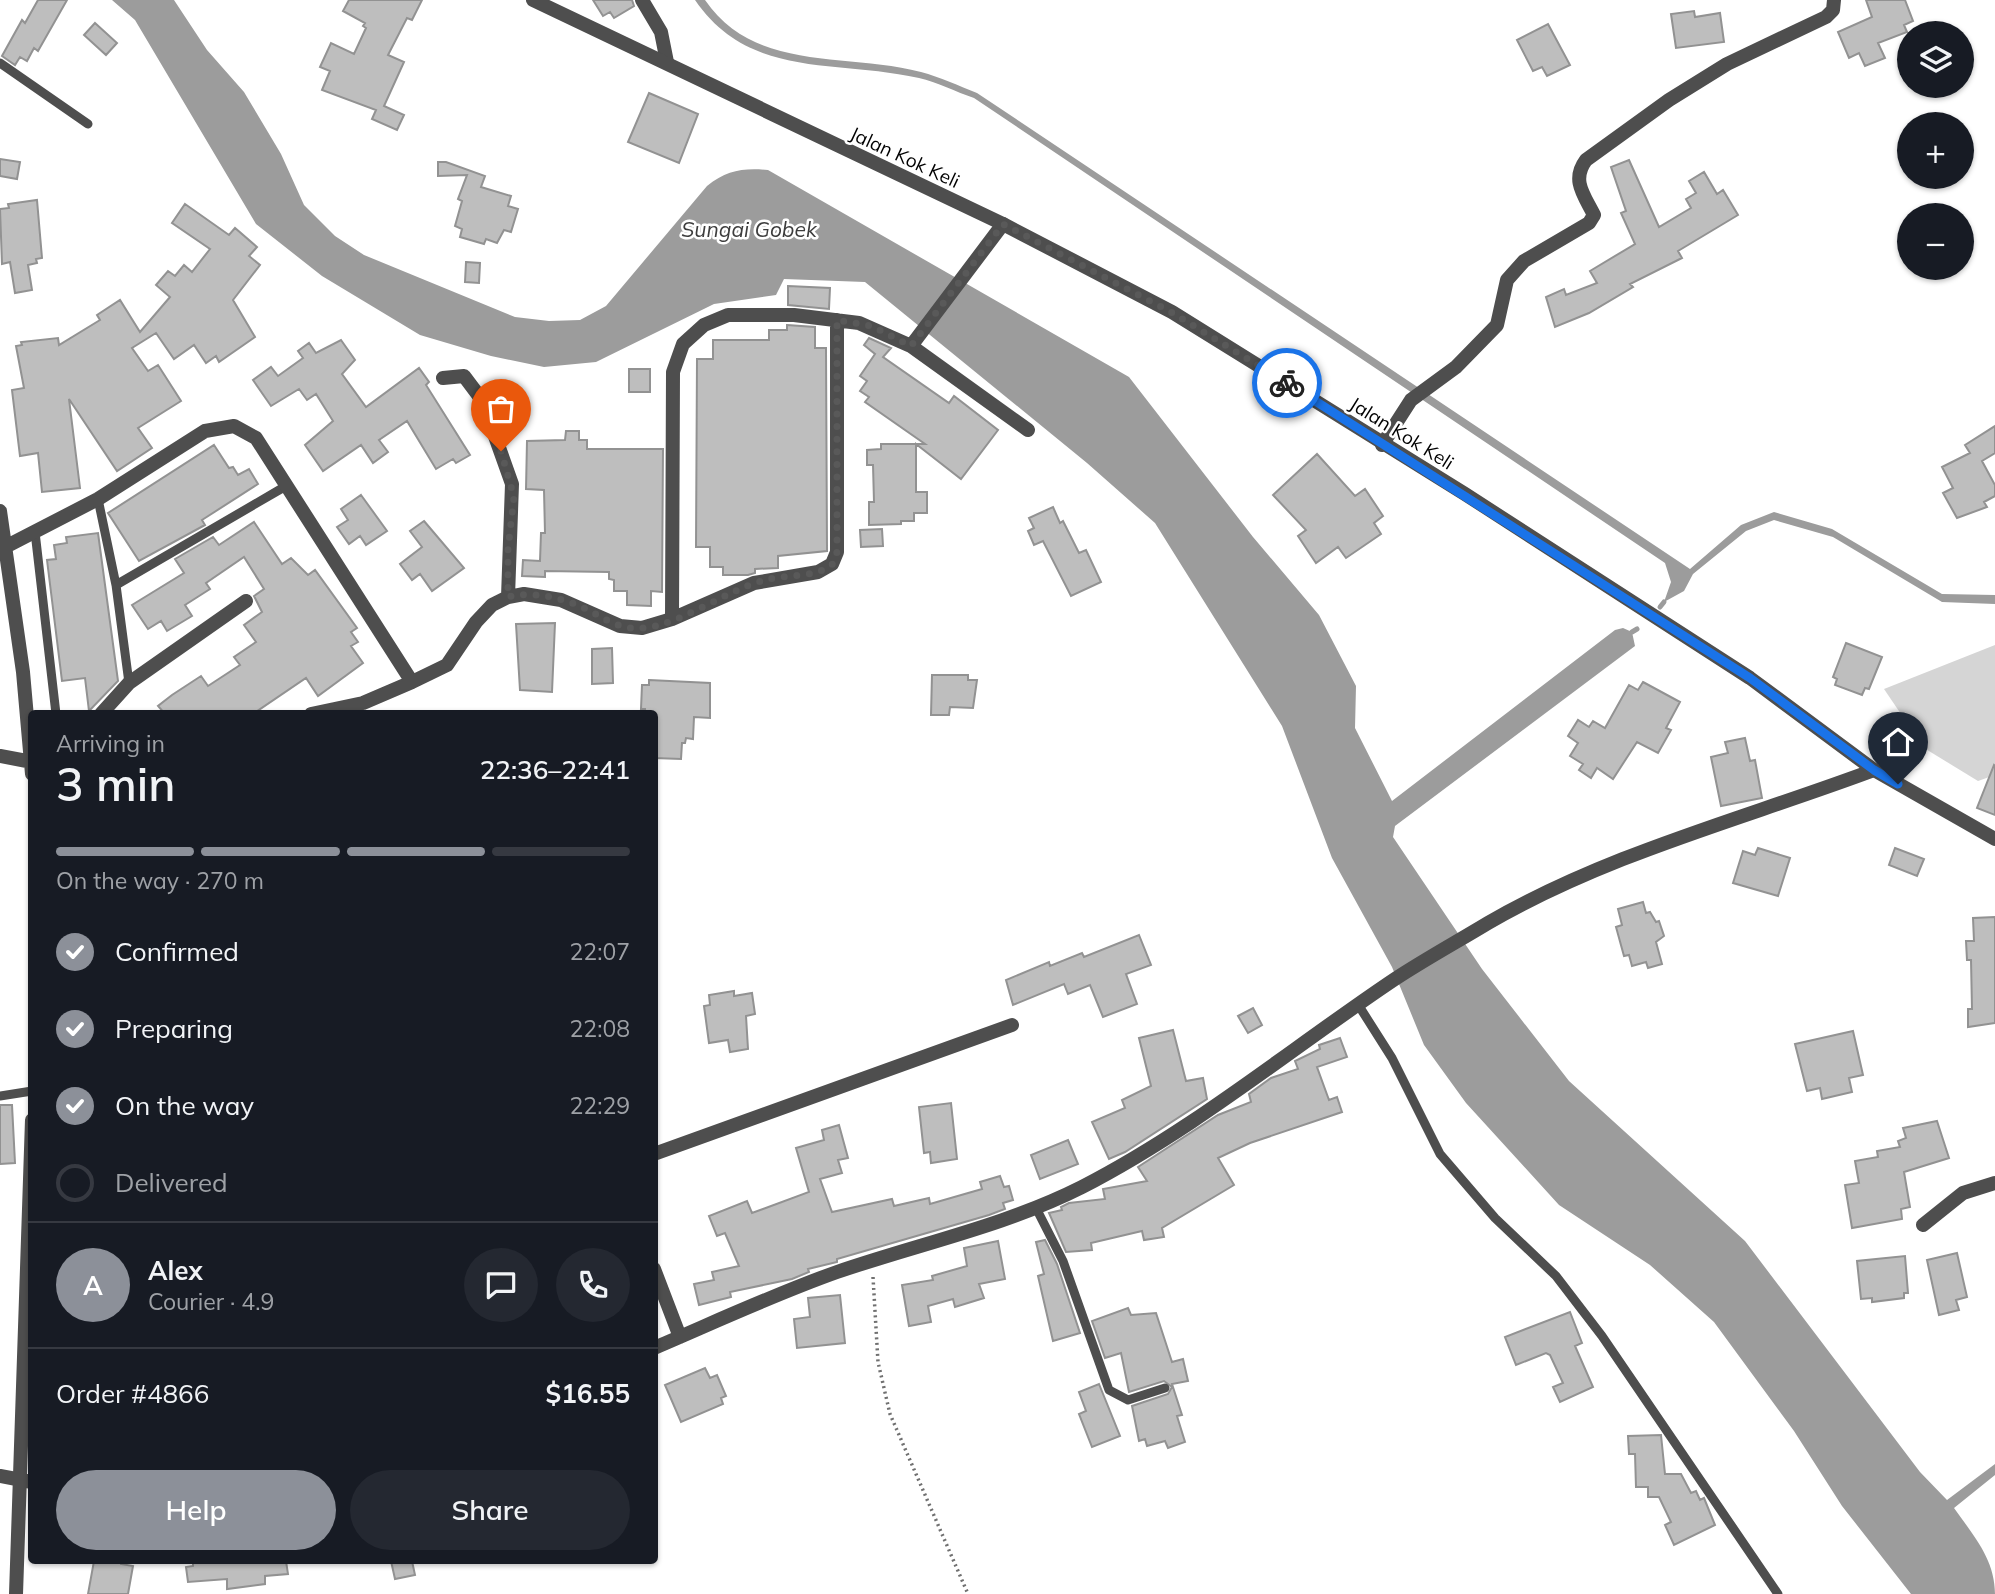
<!DOCTYPE html>
<meta charset="utf-8">
<style>
body{margin:0;font-family:Mulish,sans-serif;background:#242831;color:#f1f3f6;height:100vh;display:flex;flex-direction:column;font-size:26px;white-space:nowrap}
*{box-sizing:border-box;margin:0}
p{font-size:23px;color:#9ea1a6}
.icon{flex:none;width:38px;height:38px;fill:none;stroke:currentColor;stroke-width:2;stroke-linecap:round;stroke-linejoin:round}
.map{position:relative;flex:1;overflow:hidden}
.sheet{position:absolute;left:28px;top:710px;width:630px;height:854px;display:flex;flex-direction:column;background:#171b24;border-radius:7px;box-shadow:0 2px 5px #0004}
.sheet>*{flex:none}
.fabs{position:absolute;left:1897px;top:21px;display:grid;gap:14px}
.fabs a{display:grid;place-items:center;width:77px;height:77px;border-radius:50%;background:#171b24;box-shadow:0 2px 5px #0004;font-size:35px}
.pin{position:absolute;display:grid;place-items:center;width:60px;height:60px;color:#fff;margin:-72px -30px;border-radius:50% 50% 50% 0;rotate:-45deg;box-shadow:0 0 7px #0007}
.pin .icon{rotate:45deg}
.courier{position:absolute;display:grid;place-items:center;width:70px;height:70px;margin:-35px;border:5px solid #1a73e8;border-radius:50%;background:#fff;color:#222;box-shadow:0 2px 9px #0007}
.overview em{font-style:normal;font-weight:600}
.overview div{display:flex;flex-direction:column-reverse}
.overview{display:flex;align-items:center;justify-content:space-between;height:119px;padding:0 28px}
h1{font-size:46px;font-weight:600;line-height:52px}
.bar{display:grid;grid-template-columns:repeat(4,1fr);gap:10px 7px;align-content:center;height:84px;padding:0 28px}
.bar i{height:9px;border-radius:5px;background:#363941}
.bar .selected{background:#8c9099}
.bar p{grid-column:span 4}
.line{display:flex;align-items:center;gap:18px;padding:0 28px;border-top:2px solid #363941}
.line div{flex:1}
.round{display:grid;place-items:center;flex:none;width:74px;height:74px;border-radius:37px;background:#242831}
ol{padding:0 28px;list-style:none}
li{display:flex;align-items:center;gap:21px;height:77px}
li p{margin-inline-start:auto}
li .icon{padding:7px;border-radius:50%;background:#8c9099;color:#fff;stroke-width:4}
li:last-child{color:#9ea1a6}
li i{width:38px;height:38px;border:4px solid #363941;border-radius:50%}
.cta{display:flex;gap:14px;margin-top:auto;padding:14px 28px}
.cta a{flex:1;height:80px;border-radius:42px;background:#8c9099;color:#fff;font-size:28px;font-weight:600;line-height:80px;text-align:center}
.cta a+a{background:#242831;color:#f1f3f6}
.map>svg:first-child{display:block}
.green{fill:#d5d5d5}
.water{fill:#9c9c9c}
.lines{fill:none;stroke-linecap:round;stroke-linejoin:round}
.stream{stroke:#9c9c9c;stroke-width:5}
.building{fill:#bebebe;stroke:#929292;stroke-width:2}
.path{stroke:#707070;stroke-width:3.5;stroke-dasharray:2 3.5;stroke-linecap:butt}
.service{stroke:#4e4e4e;stroke-width:9}
.minor{stroke:#4e4e4e;stroke-width:14}
.tertiary{stroke:#4e4e4e;stroke-width:14}
.done{stroke:#595959;stroke-width:7;stroke-dasharray:0 12.6}
.route{stroke:#1a73e8;stroke-width:9}
.labels{text-anchor:middle;stroke-width:5;stroke-linejoin:round;paint-order:stroke}
.street-label{font-size:19px;fill:#000;stroke:#fff}
.water-label{font-size:21px;font-style:italic;fill:#3d3d3d;stroke:#fff}
</style>
<div class="map">
<svg width="1995" height="1594" viewBox="0 0 1995 1594">
<rect width="100%" height="100%" fill="#fff"/>
<path class="green" d="M1995 645V775L1978 781 1924 748 1884 689Z"/>
<path class="water" d="M112 0H174L207 50 244 92 281 154 304 205 335 236 364 255 515 317 549 321 580 320 606 306 707 186C727 170 743 168 768 170L1129 377 1253 537 1319 615 1356 686 1355 728 1392 801 1615 630 1623 628 1632 632 1635 646 1395 826 1393 837 1482 969 1569 1081 1745 1241 1920 1472 1947 1500 1995 1464V1475L1954 1508C1973 1535 1995 1559 1995 1594H1911L1842 1506 1794 1431 1714 1322 1650 1265 1559 1205 1466 1103 1424 1045 1392 967 1332 858 1282 726 1155 523 1087 463 865 282 784 279 776 295 714 304 596 362 544 367 491 356 420 335 322 276 256 224 135 20Z
M695 0H705C755 73 846 52 921 72 940 77 959 86 977 93L1690 569 1741 525 1774 512 1832 529 1942 594 1995 595V604L1942 602 1833 537 1774 520 1746 531 1693 574 1684 591 1664 602 1671 582 1665 563 974 98C956 92 937 82 919 78 836 59 750 80 695 0Z"/>
<g class="lines">
<path class="stream" d="M1660 607 1664 602
M1632 632 1637 629"/>
</g>
<path class="building" d="M38 0H67L38 51 34 48 27 61 20 57 15 65 2 56 22 20 25 23Z
M349 0H422L412 20 407 18 388 55 404 62 384 106 404 115 397 130 372 119 376 110 322 90 330 71 320 67 331 43 354 54 366 28 363 26 365 23 343 11Z
M593 0H632L634 6 614 18 610 12 603 16Z
M1866 0H1905L1913 21 1904 25 1907 32 1878 43 1885 58 1865 66 1859 53 1849 58 1838 32 1872 17Z
M1694 11 1695 17 1720 13 1724 42 1676 48 1671 14Z
M95 23 117 43 106 55 84 35Z
M1548 24 1570 65 1547 76 1542 67 1533 71 1517 40Z
M649 93 698 114 679 163 628 142Z
M0 159 20 162 17 179 0 176Z
M1629 160 1659 227 1691 208 1686 199 1696 193 1689 181 1704 172 1717 194 1723 190 1738 215 1678 251 1682 258 1630 284 1633 287 1589 313 1555 327 1546 297 1564 289 1566 295 1597 283 1590 271 1635 244 1621 213 1626 211 1611 167Z
M438 162H446L485 176 481 187 511 196 508 206 518 209 511 232 504 230 497 243 486 239 484 244 460 237 462 229 455 226 462 201 458 199 467 175 438 176Z
M37 200 42 258 36 259 37 263 28 265 32 290 15 293 10 262 2 264 0 209 9 208 8 204Z
M185 204 229 235 235 228 257 247 249 256 260 265 233 300 255 337 219 362 216 356 206 363 194 345 174 359 156 333 132 348 148 371 158 365 181 401 138 428 152 448 117 471 69 399 80 488 42 492 38 453 20 456 12 390 24 388 16 346 22 345 21 342 58 338 59 345 100 320 97 315 120 300 140 332 170 297 156 285 168 271 175 276 184 265 192 272 210 249 172 223Z
M466 262 480 263 479 283 465 282Z
M788 286 830 288 829 309 788 305Z
M787 325 815 327V348H826L827 551 778 556V568L755 569V573L748 575H723V567H710V547H696L697 359H713V340H769V330H787Z
M869 338 891 348 883 357 949 403 954 396 998 430 961 479 916 444V492H927V513H914V521H901V524L869 525V502H874L873 465H867V450L881 449V444H925L865 402 869 397 860 391 867 381 860 376 875 354 864 345Z
M341 340 355 360 342 374 366 407 419 368 429 382 426 385 470 455 456 463 453 459 436 469 407 421 379 440 388 452 373 463 361 445 323 471 305 445 333 421 316 394 307 400 299 389 271 406 253 380 271 367 278 376 303 358 298 351 309 343 316 353Z
M629 369H650V392H629Z
M1995 426V453L1982 461 1995 485V496L1984 502 1987 507 1957 518 1943 493 1953 488 1942 467 1970 453 1965 445Z
M566 431H579V440H587V449H663L662 592 651 591V606L627 605V591H614V580L609 579V572L545 571V577L522 576 523 560 540 561 541 533H545L544 490 526 489 527 441 565 440Z
M214 445 229 468 233 467 238 475 249 469 258 484 202 520 205 525 139 561 108 513Z
M1317 454 1355 496 1365 489 1383 516 1374 523 1381 534 1346 558 1338 547 1316 563 1298 536 1306 530 1273 495Z
M361 495 387 531 366 545 360 536 349 544 337 527 348 520 341 509Z
M1053 507 1060 523 1063 521 1079 553 1086 550 1101 582 1071 596 1043 541 1034 545 1028 531 1034 528 1029 518Z
M424 521 464 568 432 591 420 574 412 580 400 564 422 547 410 531Z
M254 522 282 564 291 558 308 575 315 570 357 628 351 632 358 642 351 646 363 663 318 696 306 678 253 714H165L158 706 172 695 201 676 208 686 240 665 234 657 256 642 244 625 262 612 254 596 264 589 244 557 206 583 210 589 185 605 192 616 167 631 161 621 148 629 132 605 184 573 175 559 213 537 219 545Z
M882 529 883 546 861 547 860 530Z
M98 533 118 681 89 711 85 678 62 681 47 560 56 559 54 545 67 543 66 537Z
M555 623 552 692 520 690 516 624Z
M1846 643 1882 657 1869 689 1865 688 1862 695 1835 685 1837 679 1833 677Z
M612 648 613 683 592 684V649Z
M932 675H968V680H977L973 708 950 707 949 715H931Z
M649 680 710 683V718L694 717 693 739 686 738 685 743H682L681 759 654 758V714H645V709H641L642 685H649Z
M1643 682 1680 702 1666 728 1671 730 1658 753 1637 742 1613 779 1597 768 1591 778 1579 770 1583 764 1570 756 1578 743 1568 736 1578 720 1589 727 1593 721 1605 728 1629 685 1638 690Z
M1745 738 1750 761 1755 760 1762 798 1721 806 1711 757 1728 753 1725 742Z
M1994 765 1995 766V815L1977 808Z
M1758 848 1790 858 1778 896 1733 883 1743 851 1755 855Z
M1895 848 1924 859 1917 876 1889 865Z
M1643 902 1646 913 1650 912 1656 922 1659 921 1664 936 1656 942 1662 964 1648 968 1646 962 1632 966 1629 955 1624 956 1616 927 1622 925 1618 909Z
M1995 917V1023L1968 1027V1009H1972L1971 960H1967L1966 941H1974L1973 918Z
M1139 935 1151 965 1126 974 1137 1004 1103 1017 1090 985 1068 994 1064 984 1013 1005 1006 980 1049 962 1050 966 1082 953 1084 957Z
M734 991V996L752 993 755 1014 746 1016 748 1049 730 1052 728 1040 709 1043 704 1006 710 1005 709 995Z
M1253 1008 1262 1025 1248 1033 1238 1016Z
M1173 1030 1186 1081 1203 1078 1207 1099 1125 1152 1109 1159 1092 1122 1125 1108 1122 1100 1151 1086 1139 1038Z
M1853 1031 1863 1075 1849 1078 1852 1092 1822 1099 1820 1088 1807 1091 1795 1044Z
M1340 1038 1347 1057 1317 1067 1329 1100 1337 1097 1342 1112 1250 1143 1218 1158 1234 1185 1162 1228 1164 1237 1144 1240 1142 1231 1091 1243 1092 1250 1066 1252 1049 1213 1062 1210 1061 1207 1069 1203 1105 1199 1103 1189 1147 1181 1138 1167 1218 1115 1251 1102 1249 1094 1271 1078 1298 1069 1295 1061 1320 1049 1319 1045Z
M951 1103 957 1159 931 1163 930 1152 924 1153 919 1107Z
M0 1105H12L15 1163 0 1164Z
M1937 1121 1949 1158 1904 1172 1910 1207 1901 1209 1902 1219 1852 1228 1845 1185 1859 1183 1855 1161 1878 1157 1877 1151 1900 1147 1898 1141 1906 1138 1903 1128Z
M839 1125 848 1158 838 1160 842 1173 820 1179 832 1212 892 1199 894 1206 929 1198 930 1204 982 1189 980 1182 1000 1176 1004 1187 1009 1186 1013 1200 1003 1203 1005 1209 989 1215 837 1259V1262L808 1269 809 1272 792 1279 730 1292 731 1297 699 1305 694 1284 714 1280 712 1272 739 1266 725 1233 717 1236 709 1216 747 1201 752 1213 809 1192 796 1148 824 1140 822 1130Z
M1068 1140 1078 1164 1040 1179 1031 1155Z
M1045 1240 1057 1264 1080 1333 1053 1341 1038 1276 1044 1274 1036 1242Z
M998 1241 1005 1279 979 1284 984 1298 955 1307 953 1299 928 1306 931 1322 909 1326 902 1285 933 1280 932 1276 967 1266 964 1248Z
M1957 1253 1967 1297 1956 1300 1959 1310 1939 1315 1927 1260Z
M1905 1256 1908 1293H1904V1298L1872 1302V1298L1861 1299 1857 1261Z
M840 1295 845 1343 797 1348 794 1319 810 1317 808 1298Z
M1128 1308 1131 1315 1156 1313 1172 1362 1183 1359 1188 1381 1172 1384 1182 1415 1177 1416 1185 1442 1168 1448 1165 1441 1147 1446 1145 1439 1139 1441 1132 1406 1168 1394 1172 1387 1164 1381 1129 1392 1121 1353 1105 1358 1092 1321Z
M1570 1312 1582 1343 1575 1346 1593 1387 1560 1402 1553 1387 1563 1383 1550 1355 1546 1353 1516 1365 1505 1337Z
M705 1368 710 1378 717 1375 726 1396 721 1398 723 1404 681 1422 665 1385Z
M1099 1384 1120 1436 1092 1447 1079 1414 1086 1411 1079 1392Z
M1661 1435 1665 1474H1681L1691 1493 1696 1491 1700 1500 1704 1498 1715 1525 1674 1545 1665 1525 1671 1522 1659 1497H1648V1487H1636L1635 1454H1629L1628 1436Z
M94 1561H121V1564L133 1566 128 1594H88Z
M193 1561H286L288 1574 265 1576V1584L227 1589V1579L188 1582 186 1567 193 1566Z
M391 1561H412L415 1575 395 1579Z"/>
<g class="lines">
<path class="path" d="M873 1277 878 1362 890 1414 968 1594"/>
<path class="service" d="M0 63 88 124
M98 499 116 585 129 683
M35 532 56 714
M116 585 286 486
M1359 1006 1392 1058 1440 1154 1495 1218 1556 1276 1602 1336 1778 1594
M0 1096 32 1091
M1036 1208 1063 1261 1109 1390 1128 1400 1165 1388"/>
<path class="minor" d="M642 0 661 32 667 62
M911 346 1028 430
M443 378 464 376 482 400 512 484 508 597
M1382 445 1411 400 1456 367 1497 325 1507 280 1524 261 1589 223 1594 215C1584 195 1571 180 1586 160L1669 100 1727 64 1826 17 1833 10 1834 0
M0 511 23 672 32 774
M7 546 98 499 205 431 234 426 256 438 412 682 447 665 476 622 492 605 508 597 524 594 561 600 620 626 642 628 672 619 754 583 818 572 832 564 837 552V320
M672 619 673 372 683 344 704 325 728 315H794L859 323 911 346 1003 224
M101 714 129 683 246 601
M311 714 363 703 412 682
M0 756 32 762
M654 1154 1012 1025
M1923 1225 1963 1193 1995 1183
M654 1269 680 1337
M654 1348C715 1322 775 1294 837 1272 918 1244 1005 1226 1082 1187 1191 1131 1287 1052 1389 983 1420 962 1455 943 1488 923 1609 853 1743 819 1874 770
M0 1476 32 1482
M16 1594 32 1120"/>
<path class="tertiary" d="M533 0 1003 224 1172 312 1465 494 1750 678 1874 770 1995 839"/>
</g>
<g class="lines">
<path class="done" d="M501 451 514 497 508 549V597C534 590 567 599 590 611 603 618 615 626 630 628 671 633 724 590 765 580 787 574 813 578 832 565L837 552V320L872 326 911 346 1003 224 1171 312 1287 383"/>
<path class="route" d="M1287 383 1750 678 1874 770 1898 784"/>
</g>
<g class="labels">
<g class="street-label">
<text transform="translate(905 157) rotate(25)" y="7">Jalan Kok Keli</text>
<text transform="translate(1402 433) rotate(32)" y="7">Jalan Kok Keli</text>
</g>
<g class="water-label">
<text x="749" y="237">Sungai Gobek</text>
</g>
</g>
</svg>
<div class="fabs">
<a><svg class="icon" aria-label="layers" viewBox="0 0 24 24"><path d="M12 4l9 5-9 5-9-5zM3 14l9 5 9-5"/></svg></a>
<a>+</a>
<a>−</a>
</div>
<div class="pin" style="left:501px;top:451px;background:#ea580c"><svg class="icon" aria-label="bag" viewBox="0 0 24 24"><path d="M5 8h14l-1 12H6zM9 8a3 3 0 0 1 6 0"/></svg></div>
<div class="pin" style="left:1898px;top:784px;background:#1f2937"><svg class="icon" aria-label="home" viewBox="0 0 24 24"><path d="M3 11l9-7 9 7M6 9v11h12V9"/></svg></div>
<div class="courier" style="left:1287px;top:383px"><svg class="icon" aria-label="bike" viewBox="0 0 24 24"><circle cx="6" cy="16" r="4"/><circle cx="18" cy="16" r="4"/><path d="M6 16l4-8h5l3 8M10 8l3 8H6M13 5h3"/></svg></div>
<section class="sheet">
<div class="overview"><div><h1>3 min</h1><p>Arriving in</p></div><em>22:36–22:41</em></div>
<div class="bar"><i class="selected"></i><i class="selected"></i><i class="selected"></i><i></i><p>On the way · 270 m</p></div>
<ol>
<li><svg class="icon" aria-label="check" viewBox="0 0 24 24"><path d="M5 12l5 5 9-10"/></svg>Confirmed<p>22:07</p></li>
<li><svg class="icon" aria-label="check" viewBox="0 0 24 24"><path d="M5 12l5 5 9-10"/></svg>Preparing<p>22:08</p></li>
<li><svg class="icon" aria-label="check" viewBox="0 0 24 24"><path d="M5 12l5 5 9-10"/></svg>On the way<p>22:29</p></li>
<li><i></i>Delivered</li>
</ol>
<div class="line" style="height:126px"><b class="round" style="background:#8c9099;color:#fff">A</b><div><b>Alex</b><p>Courier · 4.9</p></div><a class="round"><svg class="icon" aria-label="chat" viewBox="0 0 24 24"><path d="M4 5h16v11H9l-5 4z"/></svg></a><a class="round"><svg class="icon" aria-label="phone" viewBox="0 0 24 24"><path d="M5 4h4l2 5-3 2q2 4 5 5l2-3 5 2v4C11 20 4 13 5 4z"/></svg></a></div>
<div class="line" style="height:91px"><div>Order #4866</div><b>$16.55</b></div>
<div class="cta"><a>Help</a><a>Share</a></div>
</section>
</div>
